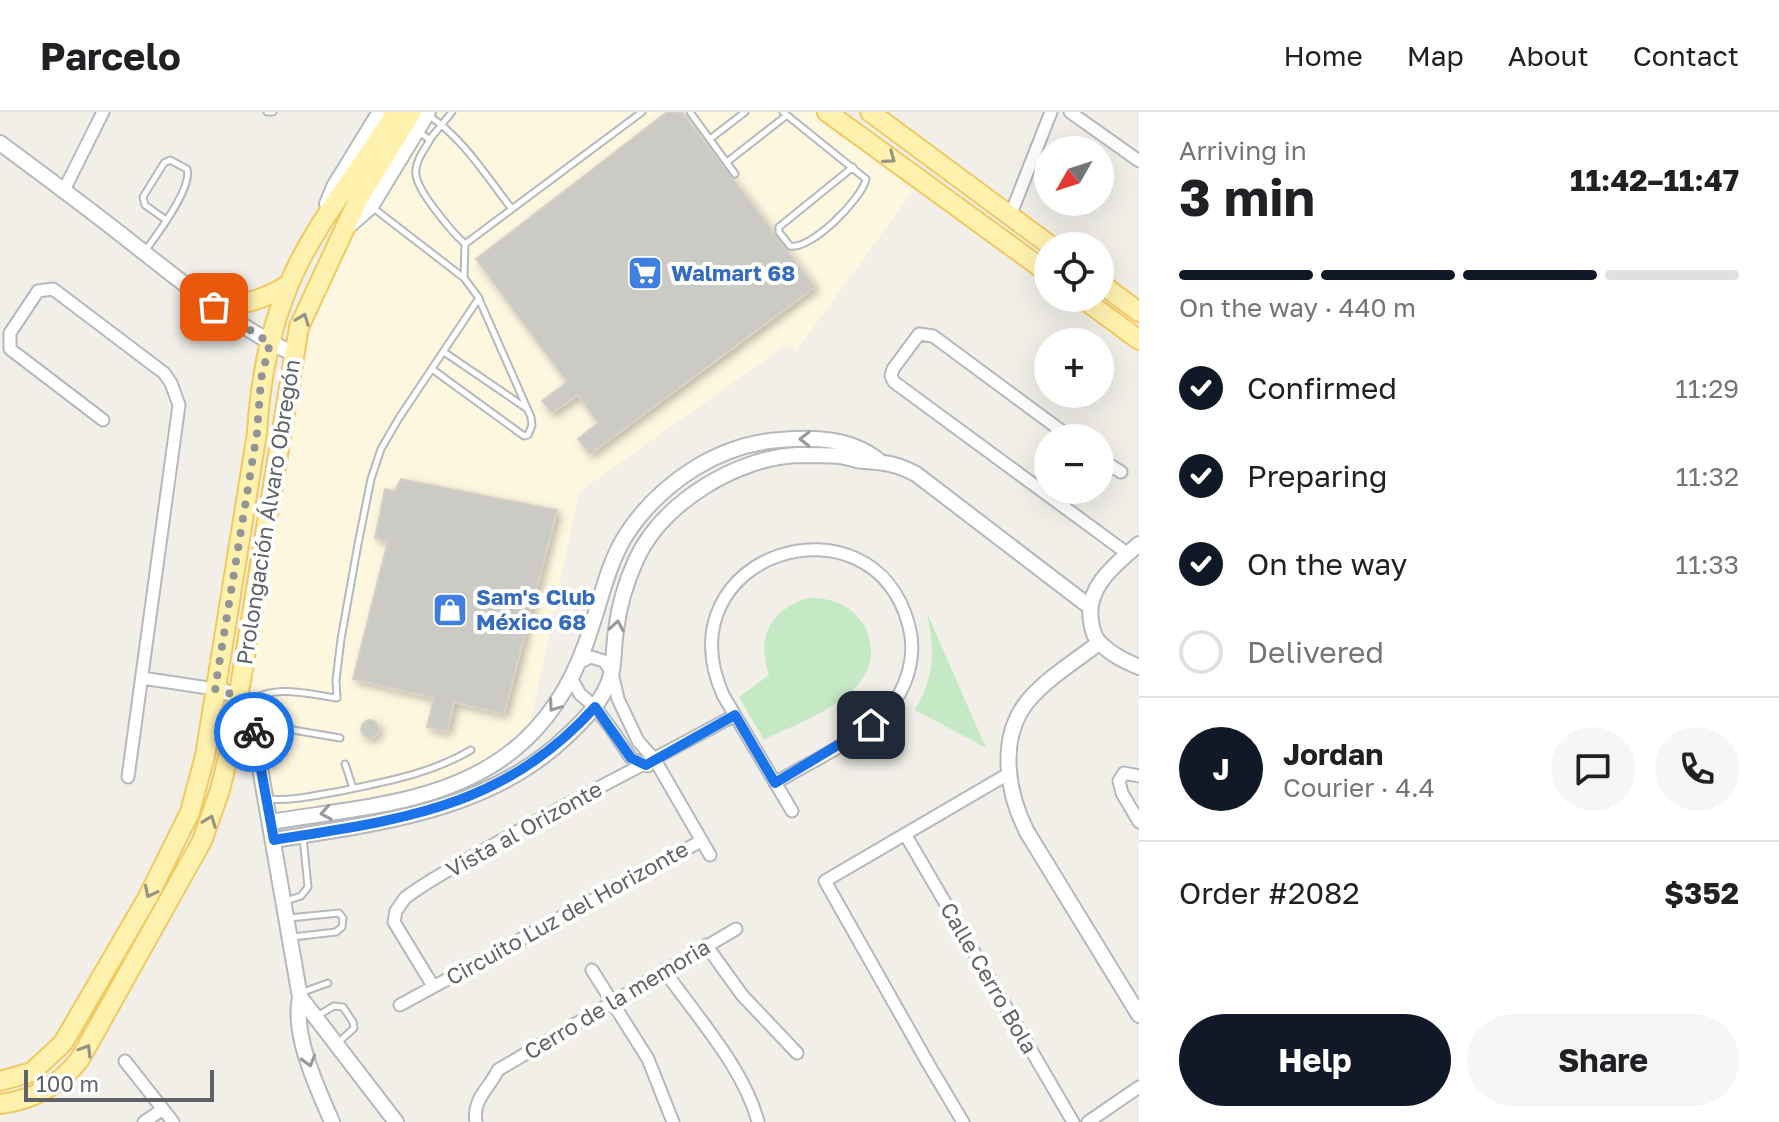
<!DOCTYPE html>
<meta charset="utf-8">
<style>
body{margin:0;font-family:"Golos Text",sans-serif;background:#f6f6f6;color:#202124;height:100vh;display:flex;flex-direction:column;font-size:30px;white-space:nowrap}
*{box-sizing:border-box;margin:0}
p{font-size:26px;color:#757577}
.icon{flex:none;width:44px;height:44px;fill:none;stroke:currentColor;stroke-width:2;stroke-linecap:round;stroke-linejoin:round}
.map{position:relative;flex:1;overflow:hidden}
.panel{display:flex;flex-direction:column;background:#fff;width:640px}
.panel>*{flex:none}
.needle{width:52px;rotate:231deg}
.controls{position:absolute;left:1034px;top:24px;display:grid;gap:16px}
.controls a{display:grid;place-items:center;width:80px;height:80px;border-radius:50%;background:#fff;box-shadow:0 8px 32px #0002;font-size:40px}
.scale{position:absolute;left:24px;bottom:20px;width:190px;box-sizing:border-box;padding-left:8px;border:4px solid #5f6368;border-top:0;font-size:22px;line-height:28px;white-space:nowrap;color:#5f6368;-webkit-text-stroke:6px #fff;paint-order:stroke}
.pin{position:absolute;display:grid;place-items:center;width:68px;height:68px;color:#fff;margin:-34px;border-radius:16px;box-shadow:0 4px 12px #0006}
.courier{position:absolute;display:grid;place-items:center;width:80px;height:80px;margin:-40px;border:6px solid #1a73e8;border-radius:50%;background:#fff;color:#222;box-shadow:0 2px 10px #0007}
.head em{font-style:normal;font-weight:700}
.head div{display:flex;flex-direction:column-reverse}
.head{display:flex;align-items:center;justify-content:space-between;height:136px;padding:0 40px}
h1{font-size:52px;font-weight:700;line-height:60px}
.bar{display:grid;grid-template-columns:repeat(4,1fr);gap:12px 8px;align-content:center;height:96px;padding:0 40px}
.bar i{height:10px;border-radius:6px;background:#e0e0e0}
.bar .current{background:#111827}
.bar p{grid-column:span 4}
.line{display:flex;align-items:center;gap:20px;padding:0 40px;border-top:2px solid #e0e0e0}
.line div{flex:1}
.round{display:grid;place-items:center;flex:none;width:84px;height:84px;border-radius:42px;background:#f6f6f6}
ol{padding:0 40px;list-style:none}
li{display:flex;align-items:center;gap:24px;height:88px}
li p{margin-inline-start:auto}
li .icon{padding:8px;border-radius:50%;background:#111827;color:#fff;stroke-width:4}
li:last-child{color:#757577}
li i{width:44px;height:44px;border:4px solid #e0e0e0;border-radius:50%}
.primary-button{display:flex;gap:16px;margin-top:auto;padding:16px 40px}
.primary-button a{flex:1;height:92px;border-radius:48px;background:#111827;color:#fff;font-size:32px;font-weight:700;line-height:92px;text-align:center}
.primary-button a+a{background:#f6f6f6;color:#202124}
header{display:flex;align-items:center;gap:48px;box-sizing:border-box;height:112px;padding:0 40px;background:#fff;border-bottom:2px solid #e0e0e0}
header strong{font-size:38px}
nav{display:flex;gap:44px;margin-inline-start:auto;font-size:28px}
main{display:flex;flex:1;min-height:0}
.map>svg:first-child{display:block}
.commercial{fill:#fef7e0}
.green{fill:#c5e8c5}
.building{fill:#cccac5;stroke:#d6d1c6;stroke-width:2;filter:url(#shadow)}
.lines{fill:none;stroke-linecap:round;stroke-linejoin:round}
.service-casing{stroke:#b5b8bc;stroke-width:9}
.minor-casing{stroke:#b5b8bc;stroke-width:15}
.tertiary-casing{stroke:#b5b8bc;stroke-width:18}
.secondary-casing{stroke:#b6babf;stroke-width:20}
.primary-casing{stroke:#f2c960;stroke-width:22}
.service{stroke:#fff;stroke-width:5}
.minor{stroke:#fff;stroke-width:11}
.tertiary{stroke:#fff;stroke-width:14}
.secondary{stroke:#fff;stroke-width:16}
.primary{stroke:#fff2af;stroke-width:18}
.oneway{stroke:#979581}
.oneway2{stroke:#979a9d}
.done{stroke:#929495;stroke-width:8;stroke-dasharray:0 14.4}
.route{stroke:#1a73e8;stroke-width:10}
.labels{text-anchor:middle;stroke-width:8;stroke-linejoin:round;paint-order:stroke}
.shop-label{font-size:22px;font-weight:bold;fill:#366cbe;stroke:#fff;text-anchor:start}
.street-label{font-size:22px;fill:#5f6368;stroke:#fff}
</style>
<header>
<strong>Parcelo</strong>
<nav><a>Home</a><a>Map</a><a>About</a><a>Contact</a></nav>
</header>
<main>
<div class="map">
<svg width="1139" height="1010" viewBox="0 0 1139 1010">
<defs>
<filter id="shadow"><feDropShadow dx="3.5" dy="3.5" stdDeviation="4" flood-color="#0004"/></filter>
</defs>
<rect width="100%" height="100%" fill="#f1efe8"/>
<path class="commercial" d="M414 0H830L921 68 796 239 786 233 579 380 527 627 438 679 271 710 239 574 316 174Z"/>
<path class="green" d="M808 486C830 486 848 491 862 510 868 518 870 528 871 539 872 587 800 609 764 628L739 585 769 563C757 524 769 499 808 486Z
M927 501 986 636 915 598C935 562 935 541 927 501Z"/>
<path class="building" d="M667 0H682L815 175 590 342 578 327 598 311 578 283 552 301 542 289 567 270 476 147Z
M401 367 557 398 504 602 454 590 447 620 427 615 434 586 353 567 388 429 375 426 385 377 395 379Z
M361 617a9 9 0 1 1 18 0a9 9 0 1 1-18 0Z"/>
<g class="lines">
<g class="service-casing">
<path id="service" d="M267 0H273
M690 0 735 62
M783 0 866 67C862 87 810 139 790 134L779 120V115L853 55
M428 3C463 26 486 64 512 97
M419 20 430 28C424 38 414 51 416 63 418 80 452 120 465 132L642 0
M430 27 452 0
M710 27 745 0
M727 50 787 3
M145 139C157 123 193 75 187 57L170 48 164 51 143 85 145 93 166 108
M464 165 465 132
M444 240 526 296
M432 257 524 324 528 323 532 313 531 305 479 187
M247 592C271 571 307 582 337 586L336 568 341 527 358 432 371 367 381 337 399 306 479 186 464 166 372 95
M293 618 340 626
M345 652 353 676
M268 687C293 689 317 683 341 679 388 669 430 662 471 638
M286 789 301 784 308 775 303 725
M289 806 339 801 343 806 342 815 336 820 292 825
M303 880 328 871
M317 904 334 894 343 895 353 910 354 916 339 930"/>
</g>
<g class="minor-casing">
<path id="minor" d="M1070 0 1139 49
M64 78 103 0
M1010 104 1051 0
M103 308 10 237V221L38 179 53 177 164 261 171 271 179 293 128 665
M1071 326 933 224 919 222 893 257 891 264 894 270 1128 442
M1100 347 1121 360
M578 551 591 545 604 549 612 561 618 587 638 629 655 648 710 743
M142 566 215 577
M571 566 580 582 595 595 610 615 631 646 648 654
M1139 664 1124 661 1119 669 1122 681 1139 710
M775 671C808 651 861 627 887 599 907 577 917 544 909 514 873 376 661 441 723 583L792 699
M905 722 1073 1010
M706 833 742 883 797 941
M592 858 648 947 673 1010
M664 858C696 904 744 956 758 1010
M433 874 394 810 396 799 405 786C433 765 465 749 495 732 574 687 656 647 735 603
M400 893 701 729
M125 949 173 1010
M144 1010 163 997
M476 1010C472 987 489 977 498 958L736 817
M963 1010 929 953 825 769 1008 662
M1088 1010 1139 975"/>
</g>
<g class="tertiary-casing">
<path id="tertiary" d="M0 31C46 65 92 99 137 135 187 174 236 215 294 242
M1139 432C1116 452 1085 475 1091 509 1092 518 1094 526 1101 532 1112 543 1125 549 1139 555
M1099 531C1075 549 1046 567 1027 590 998 627 1007 681 1027 720L1139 903
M215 577 239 584 246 593 253 616 300 885 396 1010
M271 710C359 695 458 692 526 627 559 596 579 556 592 513 602 483 609 450 626 423 644 395 668 373 695 356 721 340 750 330 780 328 814 325 851 326 878 348
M274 728C377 711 488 700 567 624 583 609 599 593 608 572 615 556 613 536 616 518 619 494 626 470 636 448 662 391 736 346 797 343 811 343 826 343 840 344 848 345 856 349 864 349 884 350 897 352 916 362L1090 495
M300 885C292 923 317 975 332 1010"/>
</g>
<g class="secondary-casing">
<path id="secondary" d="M328 92 335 75 381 0
M346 115 370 94 427 0"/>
</g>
<g class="primary-casing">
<path id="primary" d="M827 0 1048 161
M870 0 1051 134
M1100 171 1139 200
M1082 186 1139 228
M214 195C243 193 264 188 289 172
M0 969 32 960 63 931 148 785 190 700 205 644 257 321C260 270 269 220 289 172 315 110 362 57 396 0
M0 992C33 988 60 973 80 947L202 729 220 678 229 641 299 215 359 86 412 0"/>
</g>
<use href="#service" class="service"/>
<use href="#minor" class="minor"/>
<use href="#tertiary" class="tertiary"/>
<use href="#secondary" class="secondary"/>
<use href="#primary" class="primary"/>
</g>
<defs><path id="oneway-chevron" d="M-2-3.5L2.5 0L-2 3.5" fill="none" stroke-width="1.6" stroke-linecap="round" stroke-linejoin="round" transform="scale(2)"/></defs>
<g class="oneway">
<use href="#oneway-chevron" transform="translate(890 46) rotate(36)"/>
<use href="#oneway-chevron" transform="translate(303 207) rotate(-69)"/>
<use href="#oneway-chevron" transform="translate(210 709) rotate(-69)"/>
<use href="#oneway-chevron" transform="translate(150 780) rotate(117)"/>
<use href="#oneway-chevron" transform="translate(86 938) rotate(-58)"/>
</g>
<g class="oneway2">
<use href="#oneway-chevron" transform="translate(805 327) rotate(-179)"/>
<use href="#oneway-chevron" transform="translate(617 514) rotate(-81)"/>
<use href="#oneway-chevron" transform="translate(554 594) rotate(125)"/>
<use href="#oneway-chevron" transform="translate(326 701) rotate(170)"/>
<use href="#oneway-chevron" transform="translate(309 949) rotate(74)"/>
</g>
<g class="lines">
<path class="done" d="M214 195 270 231 261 267 257 321 215 577C244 584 248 591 254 620"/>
<path class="route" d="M254 620 274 728C402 707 503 697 595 595L631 646 646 653 735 603 775 671 871 613"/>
</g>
<defs>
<g id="supermarket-square" transform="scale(1.8)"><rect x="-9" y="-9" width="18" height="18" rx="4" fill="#3f7fe0" stroke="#fff"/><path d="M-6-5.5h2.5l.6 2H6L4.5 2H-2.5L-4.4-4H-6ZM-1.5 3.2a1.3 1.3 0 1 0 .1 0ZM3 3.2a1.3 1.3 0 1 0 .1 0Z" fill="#fff"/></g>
<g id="shop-square" transform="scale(1.8)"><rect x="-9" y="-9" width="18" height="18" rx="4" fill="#3f7fe0" stroke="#fff"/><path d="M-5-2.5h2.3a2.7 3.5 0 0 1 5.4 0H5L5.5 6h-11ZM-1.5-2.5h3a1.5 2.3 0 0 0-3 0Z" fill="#fff"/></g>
</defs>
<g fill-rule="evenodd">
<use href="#supermarket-square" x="645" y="161"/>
<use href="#shop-square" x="450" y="498"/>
</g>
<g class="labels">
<g class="shop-label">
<text x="671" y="169">Walmart 68</text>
<text x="476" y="493">Sam's Club<tspan x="476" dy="25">México 68</tspan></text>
</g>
<g class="street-label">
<text transform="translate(268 400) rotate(-81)" y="8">Prolongación Álvaro Obregón</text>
<text transform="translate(524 717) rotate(-29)" y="8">Vista al Orizonte</text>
<text transform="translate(567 801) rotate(-29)" y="8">Circuito Luz del Horizonte</text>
<text transform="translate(989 866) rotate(60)" y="8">Calle Cerro Bola</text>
<text transform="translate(617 887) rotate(-31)" y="8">Cerro de la memoria</text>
</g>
</g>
</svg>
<div class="controls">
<a><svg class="needle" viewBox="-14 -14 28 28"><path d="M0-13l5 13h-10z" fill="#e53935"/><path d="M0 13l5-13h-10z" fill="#757577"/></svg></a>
<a><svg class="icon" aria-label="locate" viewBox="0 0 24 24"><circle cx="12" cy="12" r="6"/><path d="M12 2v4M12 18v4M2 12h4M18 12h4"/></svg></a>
<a>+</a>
<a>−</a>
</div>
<div class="scale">100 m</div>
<div class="pin" style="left:214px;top:195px;background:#ea580c"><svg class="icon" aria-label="bag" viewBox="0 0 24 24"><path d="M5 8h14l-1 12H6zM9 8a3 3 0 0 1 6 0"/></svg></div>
<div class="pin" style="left:871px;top:613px;background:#1f2937"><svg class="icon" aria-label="home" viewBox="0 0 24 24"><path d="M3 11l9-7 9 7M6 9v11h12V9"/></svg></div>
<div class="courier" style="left:254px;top:620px"><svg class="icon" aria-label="bike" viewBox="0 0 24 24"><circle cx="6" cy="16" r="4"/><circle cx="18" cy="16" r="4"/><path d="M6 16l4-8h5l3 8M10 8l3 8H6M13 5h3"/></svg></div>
</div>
<section class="panel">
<div class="head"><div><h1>3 min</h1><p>Arriving in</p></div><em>11:42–11:47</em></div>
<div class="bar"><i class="current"></i><i class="current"></i><i class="current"></i><i></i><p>On the way · 440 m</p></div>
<ol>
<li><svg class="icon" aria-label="check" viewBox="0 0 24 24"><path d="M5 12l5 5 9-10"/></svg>Confirmed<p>11:29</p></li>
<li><svg class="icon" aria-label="check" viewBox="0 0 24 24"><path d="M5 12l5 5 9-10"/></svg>Preparing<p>11:32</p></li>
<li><svg class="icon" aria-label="check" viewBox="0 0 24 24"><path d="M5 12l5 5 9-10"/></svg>On the way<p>11:33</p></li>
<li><i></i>Delivered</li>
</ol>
<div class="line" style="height:144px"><b class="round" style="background:#111827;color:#fff">J</b><div><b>Jordan</b><p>Courier · 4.4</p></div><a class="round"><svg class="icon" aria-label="chat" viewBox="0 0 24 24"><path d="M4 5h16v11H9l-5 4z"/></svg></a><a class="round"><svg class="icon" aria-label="phone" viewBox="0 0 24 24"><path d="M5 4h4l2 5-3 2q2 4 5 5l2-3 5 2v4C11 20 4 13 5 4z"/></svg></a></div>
<div class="line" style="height:104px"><div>Order #2082</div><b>$352</b></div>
<div class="primary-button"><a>Help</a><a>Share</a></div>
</section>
</main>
